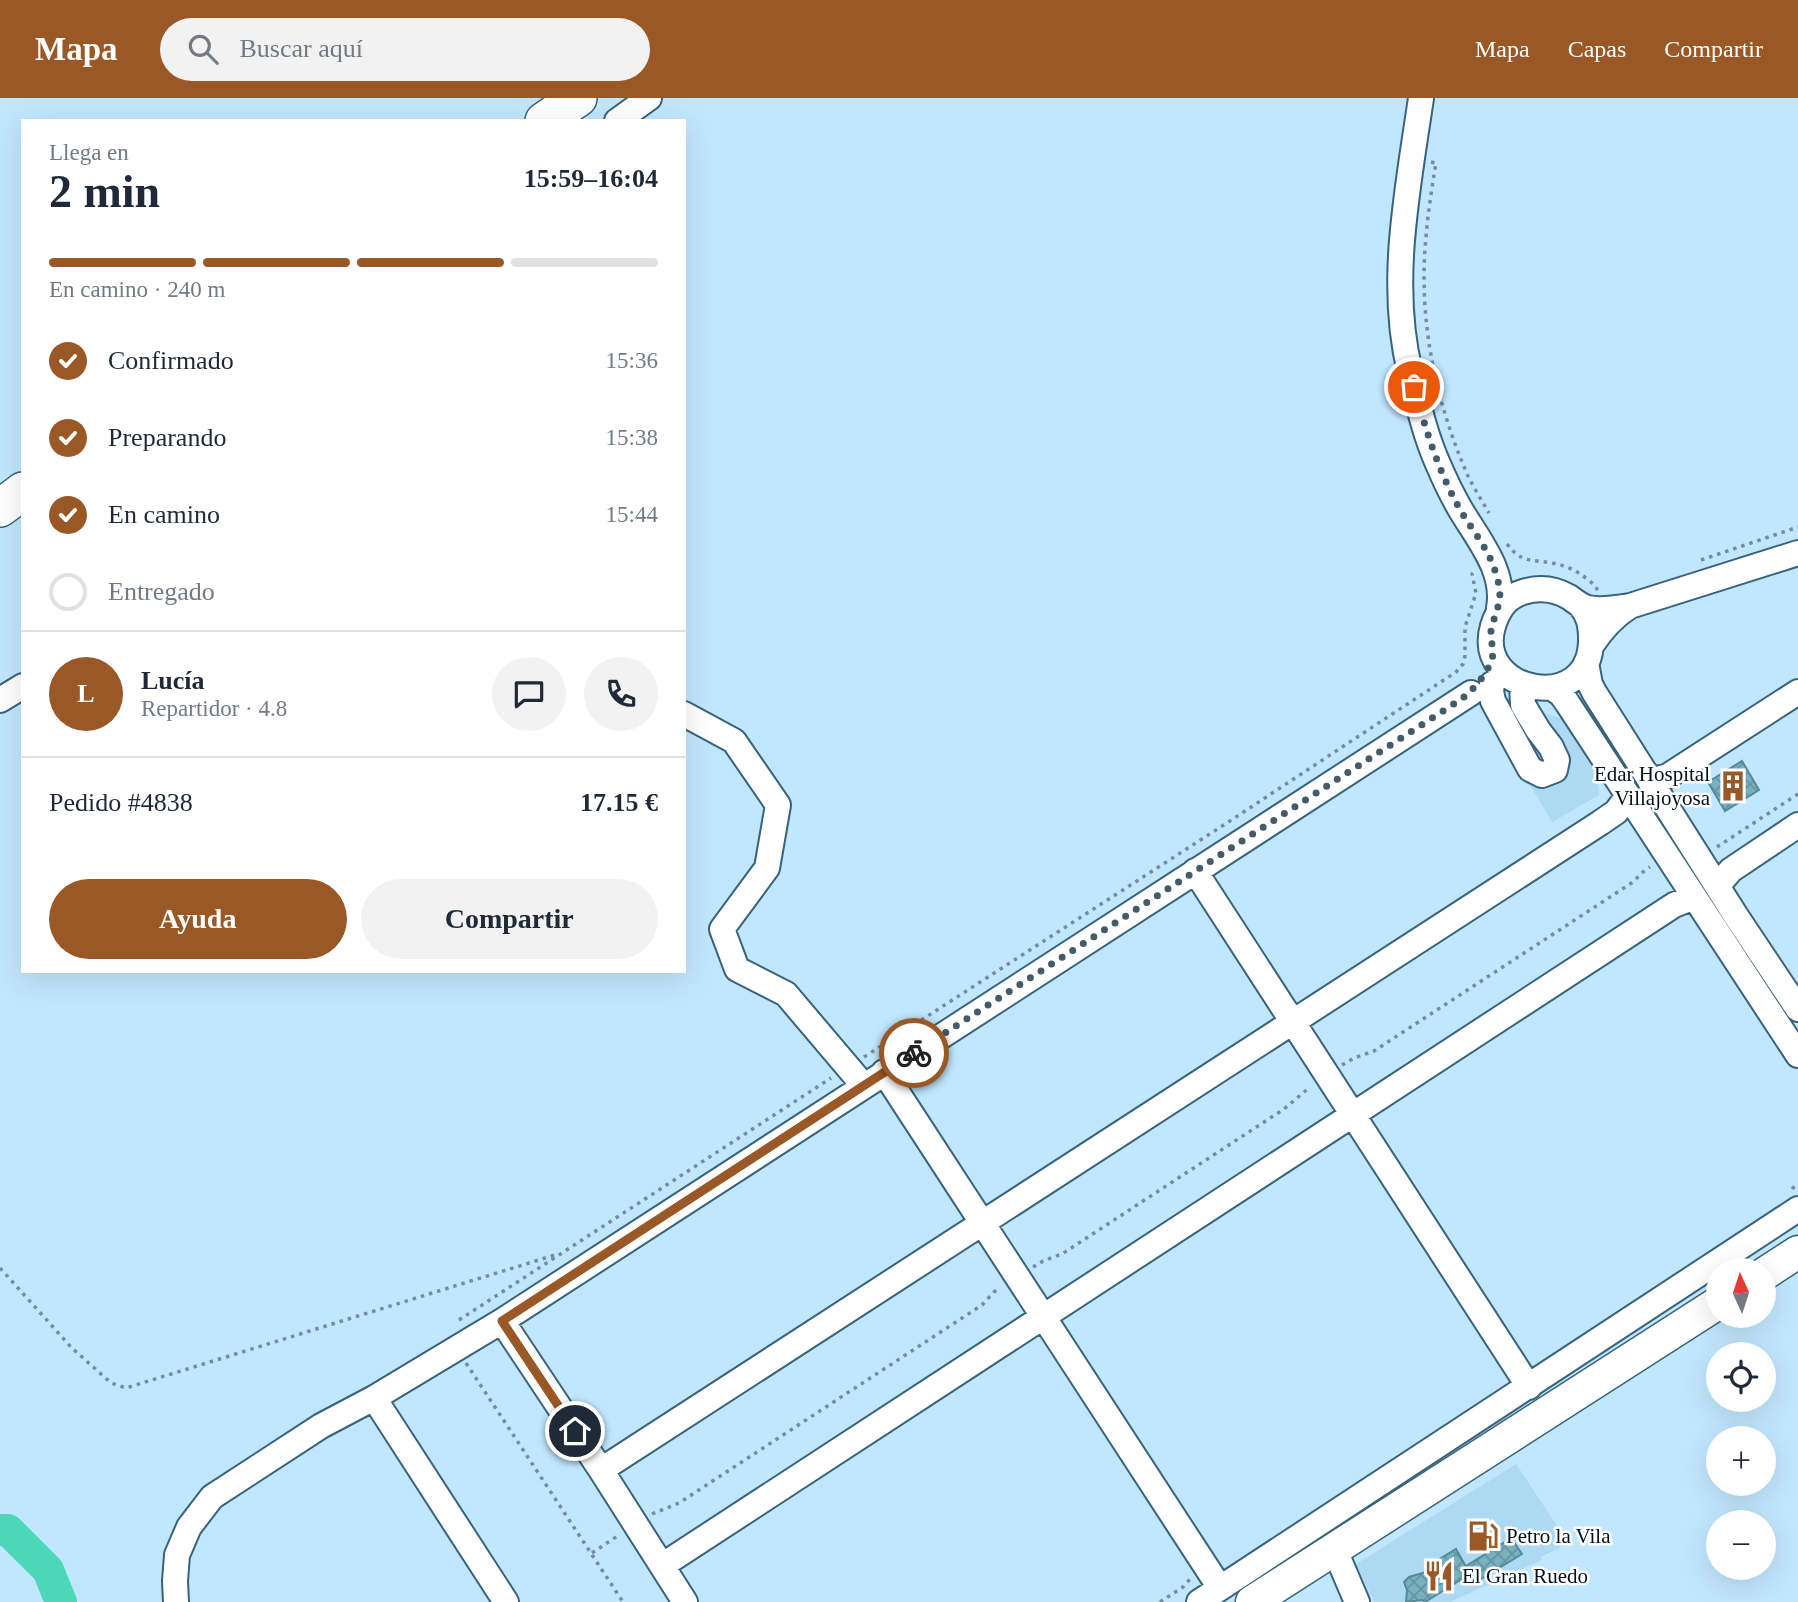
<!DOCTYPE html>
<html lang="es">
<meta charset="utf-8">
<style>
body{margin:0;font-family:"Times New Roman",serif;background:#f2f2f3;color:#1f2937;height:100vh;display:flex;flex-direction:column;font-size:26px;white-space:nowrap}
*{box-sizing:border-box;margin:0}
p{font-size:23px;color:#747a83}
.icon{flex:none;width:38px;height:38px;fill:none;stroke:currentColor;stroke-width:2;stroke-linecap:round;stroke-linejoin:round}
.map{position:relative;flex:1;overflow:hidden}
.panel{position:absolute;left:21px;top:21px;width:665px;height:854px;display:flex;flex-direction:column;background:#fff;border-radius:0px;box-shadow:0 7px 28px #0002}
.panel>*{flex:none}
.needle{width:46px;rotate:357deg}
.controls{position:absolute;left:1706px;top:1160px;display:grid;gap:14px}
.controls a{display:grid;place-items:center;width:70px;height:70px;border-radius:50%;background:#fff;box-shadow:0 7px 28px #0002;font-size:35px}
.pin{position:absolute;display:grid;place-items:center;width:60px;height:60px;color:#fff;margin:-30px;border:4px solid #fff;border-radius:50%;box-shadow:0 2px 7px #0007}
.courier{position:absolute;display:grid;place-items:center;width:70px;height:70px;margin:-35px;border:5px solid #9a5826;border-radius:50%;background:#fff;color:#222;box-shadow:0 2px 9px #0007}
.head em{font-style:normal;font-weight:800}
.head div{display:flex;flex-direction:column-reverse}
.head{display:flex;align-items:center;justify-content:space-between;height:119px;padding:0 28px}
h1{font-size:46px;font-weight:800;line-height:52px}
.bar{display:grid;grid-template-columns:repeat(4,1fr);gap:10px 7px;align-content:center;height:84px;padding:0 28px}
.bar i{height:9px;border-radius:5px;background:#e0e1e3}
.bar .current{background:#9a5826}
.bar p{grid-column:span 4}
.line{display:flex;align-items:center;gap:18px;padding:0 28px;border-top:2px solid #e0e1e3}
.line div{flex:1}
.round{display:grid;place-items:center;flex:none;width:74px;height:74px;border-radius:37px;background:#f2f2f3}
ol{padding:0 28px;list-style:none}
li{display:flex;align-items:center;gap:21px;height:77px}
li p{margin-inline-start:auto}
li .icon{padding:7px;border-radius:50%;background:#9a5826;color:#fff;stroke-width:4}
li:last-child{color:#747a83}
li i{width:38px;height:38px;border:4px solid #e0e1e3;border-radius:50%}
.primary-button{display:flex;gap:14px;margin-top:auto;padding:14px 28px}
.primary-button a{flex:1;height:80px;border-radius:42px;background:#9a5826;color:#fff;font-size:28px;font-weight:800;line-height:80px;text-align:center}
.primary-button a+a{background:#f2f2f3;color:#1f2937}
header{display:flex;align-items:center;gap:42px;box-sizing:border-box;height:98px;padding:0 35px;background:#9a5826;color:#fff}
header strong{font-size:33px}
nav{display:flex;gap:38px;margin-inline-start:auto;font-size:24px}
.search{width:490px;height:63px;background:#f2f2f3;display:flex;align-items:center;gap:18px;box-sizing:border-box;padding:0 24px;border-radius:38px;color:#747a83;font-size:26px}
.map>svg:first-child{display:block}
.built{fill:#add9f3}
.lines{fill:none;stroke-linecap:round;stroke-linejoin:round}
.river{stroke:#4cd7b8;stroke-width:32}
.building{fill:url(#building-cross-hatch);stroke:#528b99;stroke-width:2}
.minor-casing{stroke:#37637c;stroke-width:28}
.major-casing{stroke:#37637c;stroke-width:35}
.highway-casing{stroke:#37637c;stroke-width:40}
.path{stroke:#728ea0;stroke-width:3.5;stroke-dasharray:3.5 5;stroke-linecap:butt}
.minor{stroke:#fff;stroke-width:24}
.major{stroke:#fff;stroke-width:32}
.highway{stroke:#fff;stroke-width:37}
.done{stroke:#445b69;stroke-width:7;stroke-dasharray:0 12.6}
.route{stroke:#9a5826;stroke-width:9}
.labels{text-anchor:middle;stroke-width:5;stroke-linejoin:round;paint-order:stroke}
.poi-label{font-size:21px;fill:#010f19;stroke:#fff;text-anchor:start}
</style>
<header>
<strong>Mapa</strong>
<div class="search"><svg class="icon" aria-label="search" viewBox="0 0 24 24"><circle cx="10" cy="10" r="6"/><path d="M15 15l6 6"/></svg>Buscar aquí</div>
<nav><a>Mapa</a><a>Capas</a><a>Compartir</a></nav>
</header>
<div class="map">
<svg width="1798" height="1504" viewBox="0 0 1798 1504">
<defs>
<pattern id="building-cross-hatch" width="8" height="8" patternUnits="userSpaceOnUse" patternTransform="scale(1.75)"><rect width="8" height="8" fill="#77b0bf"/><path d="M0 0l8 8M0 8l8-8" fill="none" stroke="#6596a4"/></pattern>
</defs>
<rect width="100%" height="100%" fill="#c1e7fe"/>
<path class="built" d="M1500 599 1562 621 1596 672 1599 697 1552 724 1484 608Z
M1516 1366 1566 1441 1561 1449 1541 1459 1542 1462 1450 1504H1374L1356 1466Z"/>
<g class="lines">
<path class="river" d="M0 1432H8L48 1472 61 1504"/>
</g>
<path class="building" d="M1742 663 1759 692 1725 713 1708 684Z
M1511 1440 1522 1456 1476 1484 1466 1468Z
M1456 1451 1470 1476 1425 1504 1422 1502 1406 1504 1407 1492 1404 1484 1409 1479 1433 1472 1430 1467Z"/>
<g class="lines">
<g class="minor-casing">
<path id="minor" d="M1421 0C1408 90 1388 185 1410 274 1418 305 1425 337 1438 366 1444 380 1451 395 1459 409 1476 439 1506 472 1499 510
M617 23 649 0
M1580 507C1589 517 1591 527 1591 541 1592 618 1473 596 1493 528 1498 512 1506 499 1523 494 1539 489 1555 491 1569 499 1575 503 1580 508 1588 510 1601 513 1617 510 1630 508 1614 518 1602 531 1591 548
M1630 508 1798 455
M1586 565 1590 586 1594 594 1736 818 1798 911
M1492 586 1491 593 1493 603 1530 671 1542 677 1555 672 1557 662 1551 649 1538 632 1523 607 1522 586
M1552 590 1561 596 1568 606 1798 957
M0 602 23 588
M684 616 734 643 778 707 767 770 722 831 737 871 786 896 864 988
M1650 683 1668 678 1798 594
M1195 773 1529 1289
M1717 788 1731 772 1798 727
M884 974 1220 1490
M502 1223 601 1372 685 1504
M374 1300 506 1504
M601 1372 1600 725 1616 714 1628 698
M1334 1450 1357 1504
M663 1467 1674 807 1694 799
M176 1504 175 1483 177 1457 189 1429 212 1399 321 1328 374 1300 502 1223 1471 595
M1199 1504 1798 1111"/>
</g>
<g class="major-casing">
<path id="major" d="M1764 1176 1798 1154
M1252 1504 1718 1205"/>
</g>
<g class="highway-casing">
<path id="highway" d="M544 23 578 0
M0 410 23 393"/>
</g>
<path class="path" d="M1431 64 1436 65C1432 89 1428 114 1426 139 1418 220 1435 303 1468 378 1474 390 1482 403 1489 415
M1507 446C1521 465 1531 461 1551 465 1565 467 1576 472 1587 481 1592 485 1595 487 1598 493
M1701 462 1798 429
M1717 749 1798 696
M864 959 1233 721 1456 574 1463 566 1465 558V529L1476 495 1472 476 1473 475
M1342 967 1354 960 1374 953 1633 784 1643 774 1650 769
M1792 1091 1798 1085
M1033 1169 1043 1163 1062 1156 1284 1011 1310 989
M0 1170 71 1249 111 1285 126 1290 558 1156
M459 1222 831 980
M466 1265 623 1504
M652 1416 679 1405 982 1207 994 1194 1000 1190
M592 1455 619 1437
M1160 1504 1183 1489 1191 1480"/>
<use href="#minor" class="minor"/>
<use href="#major" class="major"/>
<use href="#highway" class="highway"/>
</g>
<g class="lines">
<path class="done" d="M914 955 1460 602C1472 594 1493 570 1493 554 1493 547 1490 542 1491 533 1496 508 1505 504 1496 476 1489 450 1469 429 1457 406 1437 369 1425 329 1414 289"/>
<path class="route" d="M575 1333 502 1223 914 955"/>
</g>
<defs>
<g id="building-bare" transform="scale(2.415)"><path d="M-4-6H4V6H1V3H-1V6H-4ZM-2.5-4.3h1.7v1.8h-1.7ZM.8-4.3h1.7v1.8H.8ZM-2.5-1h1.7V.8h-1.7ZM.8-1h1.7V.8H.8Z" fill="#9a5826" stroke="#fff" stroke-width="2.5" paint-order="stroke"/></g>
<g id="fuel-bare" transform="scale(2.415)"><path d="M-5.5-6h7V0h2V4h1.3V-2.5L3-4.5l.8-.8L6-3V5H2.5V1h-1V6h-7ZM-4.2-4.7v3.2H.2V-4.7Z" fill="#9a5826" stroke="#fff" stroke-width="2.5" paint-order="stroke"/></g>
<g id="restaurant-bare" transform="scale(2.415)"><path d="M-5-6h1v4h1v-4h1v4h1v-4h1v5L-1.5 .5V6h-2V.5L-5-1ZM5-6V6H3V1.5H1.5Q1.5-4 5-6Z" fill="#9a5826" stroke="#fff" stroke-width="2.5" paint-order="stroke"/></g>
</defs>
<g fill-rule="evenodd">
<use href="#building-bare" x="1733" y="688"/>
<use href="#fuel-bare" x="1483" y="1438"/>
<use href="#restaurant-bare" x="1439" y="1478"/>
</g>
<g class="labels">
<g class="poi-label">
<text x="1710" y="683" text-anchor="end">Edar Hospital<tspan x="1710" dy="24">Villajoyosa</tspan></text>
<text x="1506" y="1445">Petro la Vila</text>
<text x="1462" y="1485">El Gran Ruedo</text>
</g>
</g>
</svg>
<div class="controls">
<a><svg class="needle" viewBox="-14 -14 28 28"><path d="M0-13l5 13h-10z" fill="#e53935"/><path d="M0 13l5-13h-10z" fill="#747a83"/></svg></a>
<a><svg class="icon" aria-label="locate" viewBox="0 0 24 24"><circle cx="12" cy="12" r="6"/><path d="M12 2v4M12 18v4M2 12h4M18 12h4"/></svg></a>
<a>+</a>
<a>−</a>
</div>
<div class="pin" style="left:1414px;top:289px;background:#ea580c"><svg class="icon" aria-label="bag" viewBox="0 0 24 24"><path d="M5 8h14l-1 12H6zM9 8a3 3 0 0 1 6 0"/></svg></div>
<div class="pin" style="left:575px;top:1333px;background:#1f2937"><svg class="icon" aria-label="home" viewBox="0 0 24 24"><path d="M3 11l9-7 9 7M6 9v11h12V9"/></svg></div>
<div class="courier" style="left:914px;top:955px"><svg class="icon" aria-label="bike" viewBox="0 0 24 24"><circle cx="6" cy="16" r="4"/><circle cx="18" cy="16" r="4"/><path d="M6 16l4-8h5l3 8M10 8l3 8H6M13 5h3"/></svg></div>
<section class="panel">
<div class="head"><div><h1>2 min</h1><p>Llega en</p></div><em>15:59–16:04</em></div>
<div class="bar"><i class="current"></i><i class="current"></i><i class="current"></i><i></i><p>En camino · 240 m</p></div>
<ol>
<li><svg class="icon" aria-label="check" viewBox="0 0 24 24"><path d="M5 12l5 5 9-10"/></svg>Confirmado<p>15:36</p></li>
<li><svg class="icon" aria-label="check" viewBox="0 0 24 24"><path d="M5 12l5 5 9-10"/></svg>Preparando<p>15:38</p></li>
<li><svg class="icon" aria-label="check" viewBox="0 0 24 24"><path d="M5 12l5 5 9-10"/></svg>En camino<p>15:44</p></li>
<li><i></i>Entregado</li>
</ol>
<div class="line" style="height:126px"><b class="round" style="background:#9a5826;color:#fff">L</b><div><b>Lucía</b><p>Repartidor · 4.8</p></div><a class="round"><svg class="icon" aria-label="chat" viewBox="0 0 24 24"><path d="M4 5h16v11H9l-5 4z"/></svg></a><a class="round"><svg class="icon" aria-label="phone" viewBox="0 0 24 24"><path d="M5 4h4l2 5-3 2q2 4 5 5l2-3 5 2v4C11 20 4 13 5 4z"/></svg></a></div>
<div class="line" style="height:91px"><div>Pedido #4838</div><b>17.15 €</b></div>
<div class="primary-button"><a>Ayuda</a><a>Compartir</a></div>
</section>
</div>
